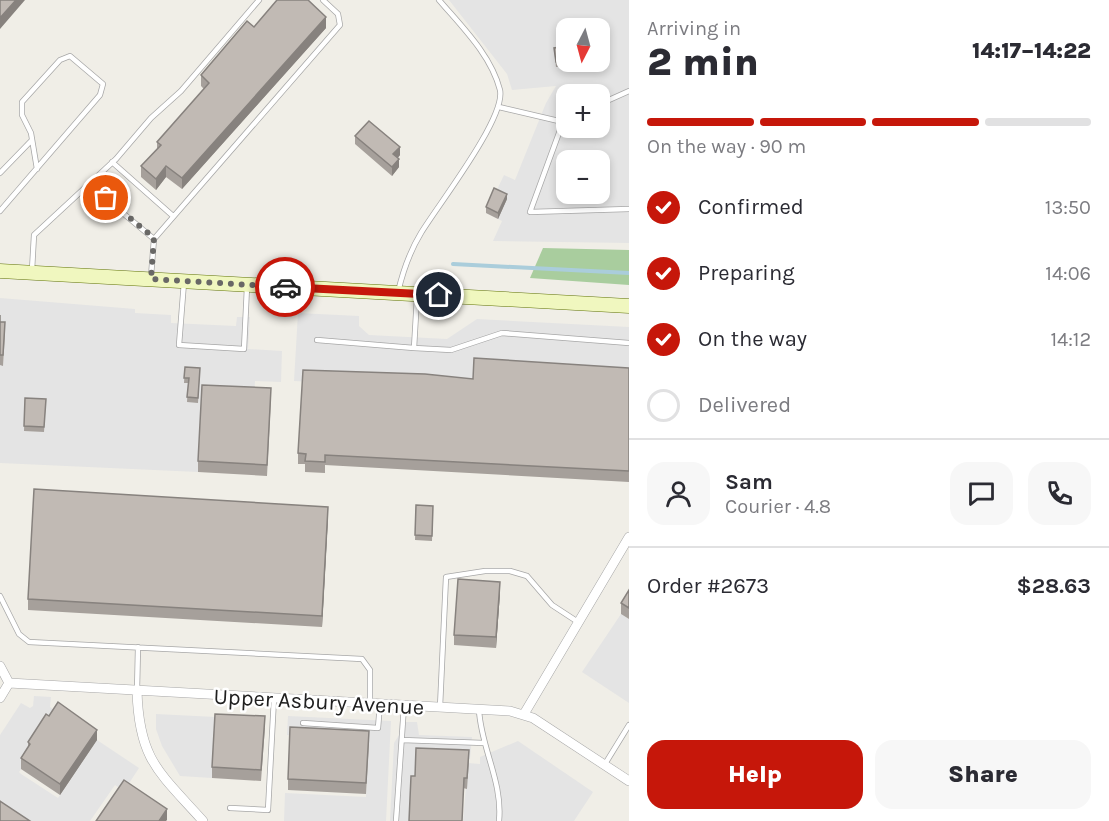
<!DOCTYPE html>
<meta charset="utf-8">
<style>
body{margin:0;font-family:Karla,sans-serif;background:#f7f7f7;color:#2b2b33;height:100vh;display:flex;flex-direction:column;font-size:22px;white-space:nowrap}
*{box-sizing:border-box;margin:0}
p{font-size:20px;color:#7c7c81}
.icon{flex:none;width:33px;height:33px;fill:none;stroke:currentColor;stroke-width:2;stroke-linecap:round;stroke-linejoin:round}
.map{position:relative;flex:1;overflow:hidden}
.drawer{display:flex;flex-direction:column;background:#fff;width:480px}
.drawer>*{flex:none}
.needle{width:39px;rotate:186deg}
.tools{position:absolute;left:556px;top:18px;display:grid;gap:12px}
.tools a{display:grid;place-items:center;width:54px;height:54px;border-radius:12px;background:#fff;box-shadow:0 3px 9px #0003;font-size:30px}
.pin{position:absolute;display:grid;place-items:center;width:51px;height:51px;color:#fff;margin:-26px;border:3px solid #fff;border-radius:50%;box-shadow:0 2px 6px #0007}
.courier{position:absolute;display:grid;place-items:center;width:60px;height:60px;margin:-30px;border:4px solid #c6170a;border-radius:50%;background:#fff;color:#222;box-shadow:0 2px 8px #0007}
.summary em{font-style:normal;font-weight:800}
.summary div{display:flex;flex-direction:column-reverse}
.summary{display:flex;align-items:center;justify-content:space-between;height:102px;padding:0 18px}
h1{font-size:39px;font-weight:800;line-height:45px}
.bar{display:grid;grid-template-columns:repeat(4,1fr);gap:9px 6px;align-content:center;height:72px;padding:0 18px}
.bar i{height:8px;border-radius:4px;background:#e1e1e2}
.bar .selected{background:#c6170a}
.bar p{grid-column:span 4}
.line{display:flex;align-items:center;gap:15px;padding:0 18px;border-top:2px solid #e1e1e2}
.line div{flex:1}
.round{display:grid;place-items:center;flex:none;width:63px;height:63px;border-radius:18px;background:#f7f7f7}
ol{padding:0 18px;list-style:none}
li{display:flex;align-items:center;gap:18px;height:66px}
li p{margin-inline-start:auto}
li .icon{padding:6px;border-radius:50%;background:#c6170a;color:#fff;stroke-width:4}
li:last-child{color:#7c7c81}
li i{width:33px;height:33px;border:3px solid #e1e1e2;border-radius:50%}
.cta{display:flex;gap:12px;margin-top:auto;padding:12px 18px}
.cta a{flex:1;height:69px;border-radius:18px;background:#c6170a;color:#fff;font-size:24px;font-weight:800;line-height:69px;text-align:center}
.cta a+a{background:#f7f7f7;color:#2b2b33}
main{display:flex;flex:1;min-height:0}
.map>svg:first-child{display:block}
.forest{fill:#a9cd9e}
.parking{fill:#e4e4e4;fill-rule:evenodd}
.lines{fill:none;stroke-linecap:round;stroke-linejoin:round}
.stream{stroke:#aacddb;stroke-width:4}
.lane-casing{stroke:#a7a7a7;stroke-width:6}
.street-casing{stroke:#a7a7a7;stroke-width:10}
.secondary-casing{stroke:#62740b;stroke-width:15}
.lane{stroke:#fff;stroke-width:4.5}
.street{stroke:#fff;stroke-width:9}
.secondary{stroke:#f0f7bf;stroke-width:14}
.wall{fill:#a6a09b}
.shaded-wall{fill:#87827e}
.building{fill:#c1bab4;stroke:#87827e;stroke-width:1.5}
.done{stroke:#696866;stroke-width:6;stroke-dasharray:0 10.8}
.route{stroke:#c6170a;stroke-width:8}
.labels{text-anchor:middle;stroke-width:5;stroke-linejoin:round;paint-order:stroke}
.street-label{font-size:22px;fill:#202020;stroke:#fff}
</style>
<main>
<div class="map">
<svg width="629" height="821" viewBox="0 0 629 821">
<rect width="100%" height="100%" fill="#f0eee7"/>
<path class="forest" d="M543 248 629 250V285L530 278Z"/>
<path class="parking" d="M449 0H629V243L493 241 502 221 486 213 504 175 515 180 546 103 556 86 512 90 507 74ZM567 28H600V62H567ZM567 94H600V128H567ZM567 160H600V194H567Z
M0 298 135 309V313L171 315V323L236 326 237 317H250L248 349 282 351 281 382 255 381 254 398 198 472 0 463V365H3L5 333H0Z
M298 313 359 316V326L369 335 447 339 477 319 629 327V377L473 390 294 381Z
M621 614 629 619V703L582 672Z
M34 696 51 697 50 707 58 713 19 772 21 774 58 798 97 740 139 768 124 791 115 785 90 821H14L0 812V735L21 703 30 708 33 706Z
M156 714 216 717 212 778 180 776 162 746 156 729Z
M288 716 391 721 386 821H284L285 793 366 797 369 739 287 735Z
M400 722H417L419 735 472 737 470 759 416 756 410 821H390L394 743 399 735Z
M518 741 593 792 574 821H463L468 763 480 764V757Z"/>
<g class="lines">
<path class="stream" d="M453 264 629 273"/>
<g class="lane-casing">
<path id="lane" d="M600 104 629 91
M499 107 563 122 567 120
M563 122 530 212 629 209
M112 162 173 216
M0 173 32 140
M89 185 154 239
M0 211 100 95 103 84 70 56 60 60 22 102V115L31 133 37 169
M32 270 34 235 116 159 151 118 181 91 259 0
M151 276 154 239 340 25 338 14 323 0
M184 282 179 345 244 349 247 287
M398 292C403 271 410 251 421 233 438 205 506 118 500 90 491 55 462 27 439 0
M417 297 414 348 451 350 502 333 629 343
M317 340 414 348
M0 596 19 634 29 642 362 659 370 670V704
M137 691 138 647
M440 707 446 577 485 571H510L527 576 552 605 578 622
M479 710C481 748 503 782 499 821
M303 723 378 728 380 704
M402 740 484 743
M605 764 629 725
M230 808 268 810 274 698
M396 821 404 706"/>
</g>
<g class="street-casing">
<path id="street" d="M0 666 9 683 510 711 533 718 629 781
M137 691C139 760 159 772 203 821
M0 698 9 683
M524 714 629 537"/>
</g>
<g class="secondary-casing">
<path id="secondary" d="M0 271 629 306"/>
</g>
<use href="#lane" class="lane"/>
<use href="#street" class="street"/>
<use href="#secondary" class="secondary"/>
</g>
<path class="wall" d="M254 27 326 28 182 189 166 177 156 190 141 177V166L157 149V142L204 89 201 86V75Z
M567 46V66L556 67 554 48Z
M355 136 400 155 398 158 399 167 392 176 355 144Z
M507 199 498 219 486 213V207Z
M0 315V322L5 333 3 366 0 365Z
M185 367 200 368 198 403 187 402 188 383H184Z
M629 368V482L325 465V473L305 472V464H298V453L473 379Z
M25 398 46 399 44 432 24 431Z
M271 399 267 476 198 472V461Z
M416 505 433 506 432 541 415 540Z
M328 517 322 627 28 610V599Z
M629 590V619L621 614V603Z
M500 593 496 648 454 645V635Z
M265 727 261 781 212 778V767Z
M97 740 60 795 21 769V758L28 748V742Z
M369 742 366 794 288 790V779Z
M469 761 467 789 415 776Z"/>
<path class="shaded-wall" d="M16 0H25L0 29V18Z
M326 17V28L182 189V178Z
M400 147V155L393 163V154Z
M399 159V167L392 176V167Z
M166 166V177L156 190V179Z
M507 194V199L498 219V213Z
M328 507V517L322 627V616Z
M500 582V593L496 648V637Z
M97 730V740L60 795V784Z
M167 809V820L166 821H159Z"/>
<path class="building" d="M0 0H16L0 18Z
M277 0H308L326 17 182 178 166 166 156 179 141 166 161 145 157 142 209 83 201 75 247 21 254 27Z
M567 46V61L556 62 554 48Z
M369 121 400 147 393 154 399 159 392 167 355 136Z
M494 188 507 194 498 213 486 207Z
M0 315V322H5L3 355H0Z
M474 358 629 368V471L325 455V462L305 461 306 454 298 453 303 370 425 374 473 379Z
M185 367 200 368 198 398 187 397 189 378H184Z
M202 385 271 388 267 465 198 461Z
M25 398 46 399 44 427 24 426Z
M34 489 328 507 322 616 28 599Z
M416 505 433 506 432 536 415 535Z
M458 579 500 582 496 637 454 635Z
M629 590V608L621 603Z
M58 702 97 730 60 784 21 758 30 744 28 742 46 714 49 716Z
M215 714 265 716 261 770 212 767Z
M290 727 369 731 366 783 288 779Z
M416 748 469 750 467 778H464L462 821H409L411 776H415Z
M124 780 167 809 159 821H96Z
M0 801 30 821H0Z"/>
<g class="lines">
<path class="done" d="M106 198 154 238 151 279 285 287"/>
<path class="route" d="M285 287 439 295"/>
</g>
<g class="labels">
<g class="street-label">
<text transform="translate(319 701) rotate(3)" y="8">Upper Asbury Avenue</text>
</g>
</g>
</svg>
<div class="tools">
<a><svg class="needle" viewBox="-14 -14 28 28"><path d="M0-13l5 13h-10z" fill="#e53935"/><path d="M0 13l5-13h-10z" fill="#7c7c81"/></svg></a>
<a>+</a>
<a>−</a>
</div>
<div class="pin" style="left:106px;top:198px;background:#ea580c"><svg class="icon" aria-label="bag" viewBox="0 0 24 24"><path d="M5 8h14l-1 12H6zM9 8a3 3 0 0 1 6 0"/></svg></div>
<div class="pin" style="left:439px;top:295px;background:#1f2937"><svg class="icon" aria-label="home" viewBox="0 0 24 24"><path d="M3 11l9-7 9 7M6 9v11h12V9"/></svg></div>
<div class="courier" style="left:285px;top:287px"><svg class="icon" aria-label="car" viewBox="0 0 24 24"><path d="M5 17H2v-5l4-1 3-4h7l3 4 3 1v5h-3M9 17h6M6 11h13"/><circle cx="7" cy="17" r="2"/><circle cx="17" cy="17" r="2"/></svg></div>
</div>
<section class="drawer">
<div class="summary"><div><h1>2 min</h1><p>Arriving in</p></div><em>14:17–14:22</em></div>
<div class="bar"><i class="selected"></i><i class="selected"></i><i class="selected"></i><i></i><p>On the way · 90 m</p></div>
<ol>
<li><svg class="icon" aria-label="check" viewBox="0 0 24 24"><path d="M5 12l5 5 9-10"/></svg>Confirmed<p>13:50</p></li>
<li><svg class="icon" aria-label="check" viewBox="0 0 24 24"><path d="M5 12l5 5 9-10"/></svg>Preparing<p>14:06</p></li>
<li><svg class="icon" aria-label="check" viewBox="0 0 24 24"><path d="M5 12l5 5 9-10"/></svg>On the way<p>14:12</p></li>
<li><i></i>Delivered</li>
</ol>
<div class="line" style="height:108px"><a class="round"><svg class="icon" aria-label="person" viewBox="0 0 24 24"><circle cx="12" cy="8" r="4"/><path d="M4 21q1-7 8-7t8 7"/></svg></a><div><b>Sam</b><p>Courier · 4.8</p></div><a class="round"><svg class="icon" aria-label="chat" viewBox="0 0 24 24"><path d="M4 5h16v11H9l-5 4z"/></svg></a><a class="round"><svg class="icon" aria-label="phone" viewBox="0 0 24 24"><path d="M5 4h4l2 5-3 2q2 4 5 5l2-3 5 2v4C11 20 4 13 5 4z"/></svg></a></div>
<div class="line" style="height:78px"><div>Order #2673</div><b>$28.63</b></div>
<div class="cta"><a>Help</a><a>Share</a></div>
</section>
</main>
